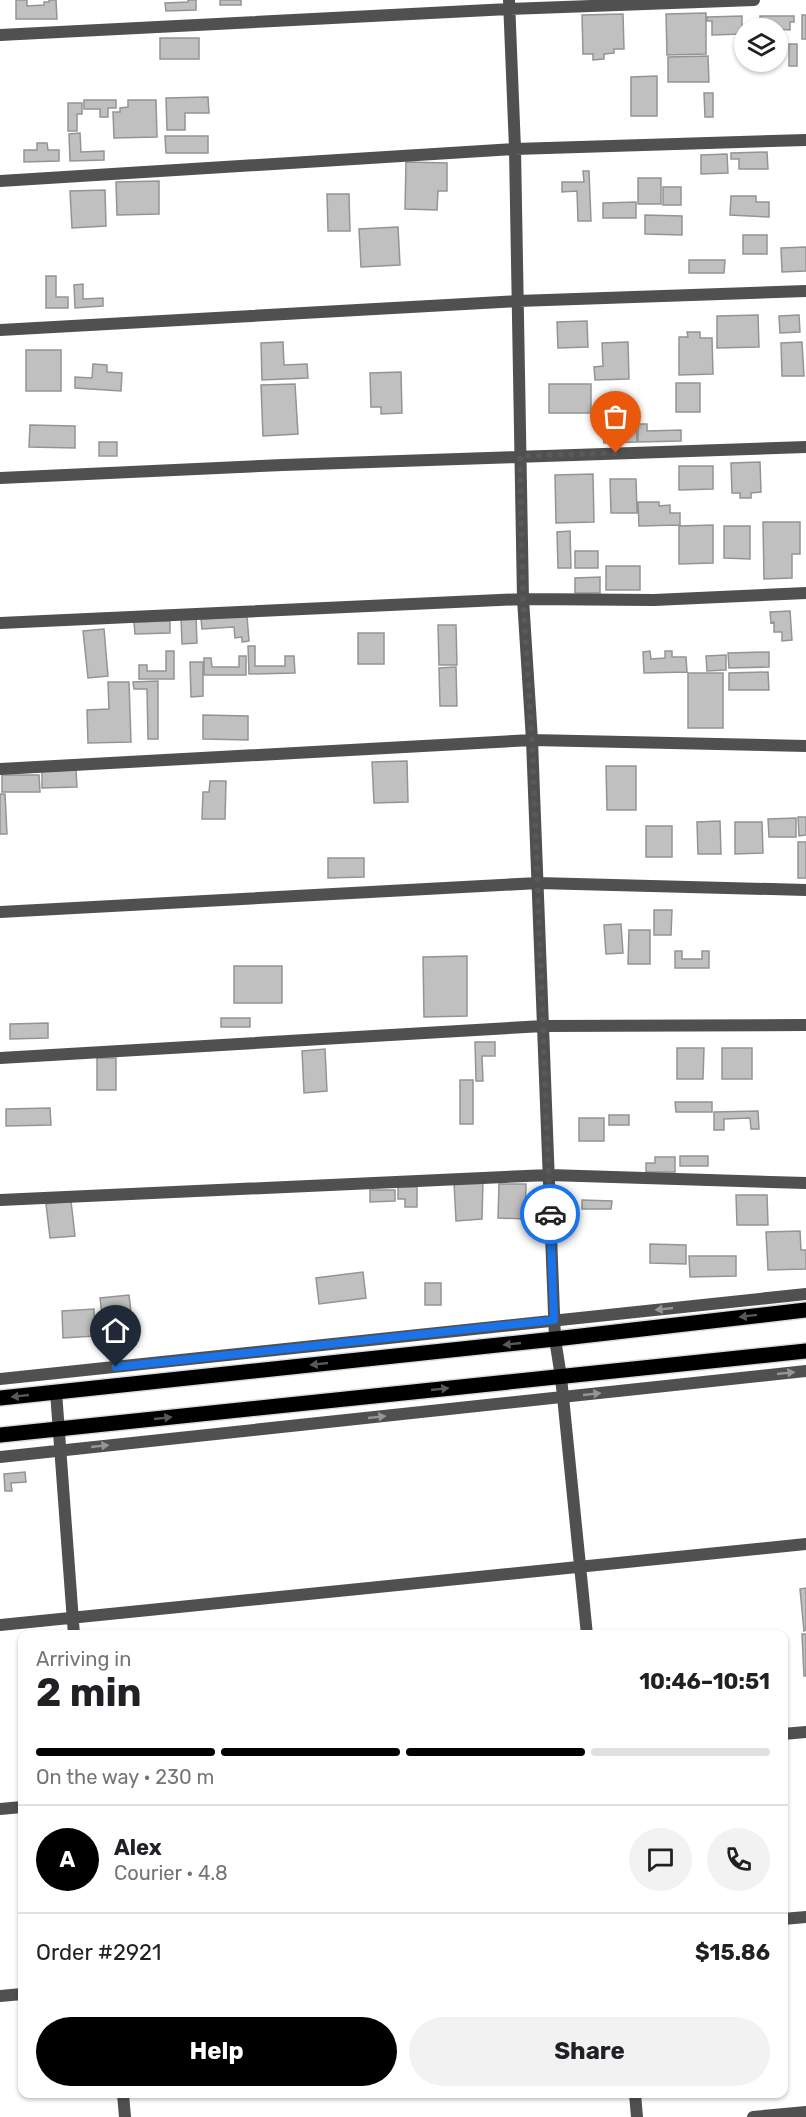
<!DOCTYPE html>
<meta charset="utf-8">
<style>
body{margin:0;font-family:Rubik,sans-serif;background:#f2f2f2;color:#202124;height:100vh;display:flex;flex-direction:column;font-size:22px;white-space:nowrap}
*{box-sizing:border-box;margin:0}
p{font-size:20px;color:#757577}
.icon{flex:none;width:33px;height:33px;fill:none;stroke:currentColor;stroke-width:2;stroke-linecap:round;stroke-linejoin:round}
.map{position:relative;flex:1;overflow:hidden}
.details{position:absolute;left:18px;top:1630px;width:770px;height:468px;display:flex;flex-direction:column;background:#fff;border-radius:12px;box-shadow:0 2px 4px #0004}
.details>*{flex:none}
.buttons{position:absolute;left:734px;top:18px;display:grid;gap:12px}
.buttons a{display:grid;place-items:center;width:54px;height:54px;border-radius:50%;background:#fff;box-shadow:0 2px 4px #0004;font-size:30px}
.pin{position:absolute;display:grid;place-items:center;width:51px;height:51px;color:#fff;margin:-62px -26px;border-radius:50% 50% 50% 0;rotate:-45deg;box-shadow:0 0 6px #0007}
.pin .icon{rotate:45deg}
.courier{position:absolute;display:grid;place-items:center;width:60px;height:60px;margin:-30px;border:4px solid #1a73e8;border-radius:50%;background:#fff;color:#222;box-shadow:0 2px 8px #0007}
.overview em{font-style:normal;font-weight:700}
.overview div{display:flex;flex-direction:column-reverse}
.overview{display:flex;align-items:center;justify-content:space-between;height:102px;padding:0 18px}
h1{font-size:39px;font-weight:700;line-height:45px}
.bar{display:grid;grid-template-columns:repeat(4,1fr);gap:9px 6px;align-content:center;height:72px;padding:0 18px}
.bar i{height:8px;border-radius:4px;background:#e0e0e0}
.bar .current{background:#000}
.bar p{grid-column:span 4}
.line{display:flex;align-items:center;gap:15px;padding:0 18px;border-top:2px solid #e0e0e0}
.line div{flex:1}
.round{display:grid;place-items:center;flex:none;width:63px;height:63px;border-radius:32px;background:#f2f2f2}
.button{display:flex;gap:12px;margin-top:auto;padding:12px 18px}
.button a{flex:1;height:69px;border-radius:36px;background:#000;color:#fff;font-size:24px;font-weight:700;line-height:69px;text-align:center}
.button a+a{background:#f2f2f2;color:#202124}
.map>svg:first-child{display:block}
.building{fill:#c0c0c0;stroke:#949494;stroke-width:1.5}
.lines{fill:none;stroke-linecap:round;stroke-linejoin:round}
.primary-casing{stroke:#dbdbdb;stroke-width:18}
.street{stroke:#505050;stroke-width:12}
.primary{stroke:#000;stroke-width:15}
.oneway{fill:#969696}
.oneway2{fill:#595959}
.done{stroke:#595959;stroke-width:6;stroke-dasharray:0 10.8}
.route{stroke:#1a73e8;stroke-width:8}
</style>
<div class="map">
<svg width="806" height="2117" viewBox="0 0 806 2117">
<rect width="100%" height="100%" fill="#fff"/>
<path class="building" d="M16 0H27V6L44 5V2H49V0H56L57 19H16Z
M188 0H196V10L166 11 165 3 188 2Z
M220 0H241V5H220Z
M706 13V54L667 55 666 14Z
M623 14 624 49H614V53L604 54V59L593 60V54H583L582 15Z
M802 15H806V39H802Z
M742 16V34L712 35V21H707V17Z
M760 16H794V22H790V30L760 28Z
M160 38H199V59H160Z
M789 44H797V66H789Z
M708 56 709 82H668V57Z
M657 76V116H631V77Z
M704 93H713V117H705Z
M208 97 209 113H185V130H167L166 98Z
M84 100H116V108H108V117H100V109H84Z
M128 100H156L157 137 114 138 113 112H120V108L128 107Z
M68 103H82V114H77V131H68Z
M80 133 81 152 104 151V160L70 161 69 134Z
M165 136H208V153H166Z
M37 143H47L48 150H59V161L24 162V150H37Z
M767 152 768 169H739V159H731V153Z
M727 154 728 173 701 174V155Z
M406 162 447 163V191H438L437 210 405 209Z
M583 171H589L591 221H578L577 191 562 192V182H584Z
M638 178H661V204H638Z
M159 181V214L117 215 116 182Z
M663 187H681V205H663Z
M105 190 106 226 72 228 70 191Z
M327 194H349L350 231H328Z
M731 196H756V202H769V217L730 215Z
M636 202V218H603V203Z
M645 215 682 216V235L645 234Z
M398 227 400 265 361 267 359 229Z
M743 235H767V254H743Z
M806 247V271L782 272 781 248Z
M689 260H725L724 273H689Z
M46 276H56V297H68V308H46Z
M83 284V299L103 298V306L75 308 74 285Z
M758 315 759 347 717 348V316Z
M799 315 800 332 780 333 779 316Z
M587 321 588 347 558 348 557 322Z
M687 332H700V338H712L713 374 679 375V337H688Z
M283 342 284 365 307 364 308 378 262 380 261 343Z
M628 342 629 379 595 380 594 367 603 366 602 343Z
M802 342 804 376H782L781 343Z
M26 350H61V391H26Z
M93 364 107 365V372L122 373 121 391 75 388V377L92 378Z
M401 372 402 413 381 414V407H371L370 373Z
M676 383H700V412H676Z
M295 384 298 434 263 436 261 385Z
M549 384H591V413H549Z
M638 424H647V431L681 430V441L638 442Z
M30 425 75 426V448L29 447Z
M636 425 637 442 604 443 603 435 625 434V426Z
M99 442H117V456H99Z
M760 462 761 492 751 493V498H740V493H732L731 463Z
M679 466H713V489L679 490Z
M593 474 594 522 556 523 555 475Z
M610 479H636L637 513H611Z
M638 502H659V506L670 505V513H680V525L639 526Z
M763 522H800V554H792V578L764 579Z
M713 525V563L679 564V526Z
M724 526H750V559L724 558Z
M570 531 571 568H558L557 532Z
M575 551H598V568H575Z
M606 566H640V590H606Z
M600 577V593H575V578Z
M790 611 792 640 782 641V632H774V622L771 623 770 612Z
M247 616 249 641 242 642V637L235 638 234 627 202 629 201 619Z
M181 617H196L197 643 182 644Z
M170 621V633L135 634 134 622Z
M438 625H456L457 665H439Z
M104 629 108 676 88 678 83 631Z
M358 633H384V664H358Z
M248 646H255V666H285V656H294L295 673 249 674Z
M166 651H174V679H139V665H147V671H166Z
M650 651 651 659 665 658V651H672V657H686L687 672 644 673 643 652Z
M769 652V667L729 668 728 653Z
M726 655V670L707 671 706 656Z
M239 656H246V675H204V658H211L212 667H239Z
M190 662H203V696L191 697Z
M456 667 457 706H440L439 668Z
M768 672 769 690H729V673Z
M688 673H723V728H688Z
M158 681V739H148L147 689H134L133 682Z
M108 682H129L131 742 88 743 87 710 109 709Z
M203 715 248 716V740L203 739Z
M407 761 408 802 374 803 372 762Z
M606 766H636V810H607Z
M76 770 77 787 42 788V771Z
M2 775H39L40 792H2Z
M210 781H226L225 819H202L203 792H209Z
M0 794H5L7 834H0Z
M798 817H806V835L799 836Z
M796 818V837H769L768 819Z
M720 821 721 854H698L697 822Z
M735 822H762L763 853 735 854Z
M646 826H672V857H646Z
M798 842H806V878H798Z
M328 858H364V877L328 878Z
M654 910H672L671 935H654Z
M621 924 623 953 606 954 604 925Z
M629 930H650V964H628Z
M675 951H682V959H702V951H709V968H675Z
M467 956V1016L424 1017 423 957Z
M234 966H282V1003H234Z
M221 1018H250V1027H221Z
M48 1023V1038L10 1039V1024Z
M475 1042H495V1056H482L483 1081H476Z
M677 1048H704L703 1079H677Z
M722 1048H752V1079H722Z
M325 1049 327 1091 304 1093 302 1051Z
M97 1058H116V1090H97Z
M460 1080H473V1124H460Z
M675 1102H712V1112H676Z
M50 1108 51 1125 6 1126V1109Z
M758 1111 759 1129H751L750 1118 724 1119V1130H714V1112Z
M609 1115H629V1125H609Z
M579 1118H604V1141H579Z
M680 1156H708V1166H680Z
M655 1157H675V1172H646V1163H655Z
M483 1180 482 1219 456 1221 454 1182Z
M499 1184H526L525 1219 498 1218Z
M398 1187H417V1207H405V1199H398Z
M370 1190H395V1201L370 1202Z
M736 1195H767L768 1225H737Z
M582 1200 612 1201 611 1209H582Z
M71 1201 75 1236 50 1238 46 1204Z
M800 1231 801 1250H806V1269L768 1270 766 1232Z
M650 1244 686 1245V1264L650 1263Z
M689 1256H736V1276L690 1277Z
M363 1272 366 1298 319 1304 316 1278Z
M425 1283H441V1305H425Z
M129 1295 134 1337 105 1340 100 1298Z
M94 1309 95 1336 63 1338 62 1311Z
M25 1472 26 1482 11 1483 12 1491H5L4 1474Z
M806 1588V1630L804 1631 800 1589Z
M802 1634H806V1676H804Z"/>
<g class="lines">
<g class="primary-casing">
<path id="primary" d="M0 1398 555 1339 806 1310
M0 1435 806 1351"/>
</g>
<path class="street" d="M509 0 515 149 523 599 532 740 555 1339 561 1377 587 1635
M0 35 509 9 754 0
M0 181 515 149 806 140
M0 330 518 301 806 291
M0 478 283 465 806 447
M0 623 523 599 654 600 806 593
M0 769 532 740 806 746
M0 912 538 883 806 890
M0 1058 543 1026 806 1025
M0 1200 549 1175 806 1183
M0 1379 806 1294
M56 1392 74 1635
M0 1457 806 1371
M0 1625 806 1544
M783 1734 806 1732
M0 1809 22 1807
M783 1919 806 1917
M0 1996 22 1994
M123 2094 125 2117
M635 2094 637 2117
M753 2117 806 2112"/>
<use href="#primary" class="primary"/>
</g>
<defs><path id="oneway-solid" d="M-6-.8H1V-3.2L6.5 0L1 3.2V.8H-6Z" transform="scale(1.5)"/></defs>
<g class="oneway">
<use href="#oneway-solid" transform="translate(664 1309) rotate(174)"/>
<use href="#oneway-solid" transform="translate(786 1373) rotate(-6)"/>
<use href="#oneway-solid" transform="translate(592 1394) rotate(-6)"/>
<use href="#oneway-solid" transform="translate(377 1417) rotate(-6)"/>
<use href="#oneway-solid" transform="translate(100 1446) rotate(-6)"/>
</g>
<g class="oneway2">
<use href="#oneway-solid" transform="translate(748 1316) rotate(173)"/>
<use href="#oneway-solid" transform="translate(512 1344) rotate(174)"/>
<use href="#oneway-solid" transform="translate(319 1364) rotate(174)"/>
<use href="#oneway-solid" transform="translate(440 1389) rotate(-6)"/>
<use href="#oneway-solid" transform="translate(20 1396) rotate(174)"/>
<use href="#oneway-solid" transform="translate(163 1418) rotate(-6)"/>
</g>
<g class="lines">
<path class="done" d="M550 1214 532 740 523 599 520 456 616 453"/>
<path class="route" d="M116 1367 554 1320 550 1214"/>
</g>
</svg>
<div class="buttons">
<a><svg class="icon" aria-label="layers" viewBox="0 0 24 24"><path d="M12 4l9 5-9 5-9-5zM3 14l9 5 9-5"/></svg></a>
</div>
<div class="pin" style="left:616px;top:453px;background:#ea580c"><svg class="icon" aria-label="bag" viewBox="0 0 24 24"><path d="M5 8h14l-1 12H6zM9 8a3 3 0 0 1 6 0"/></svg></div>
<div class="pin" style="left:116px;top:1367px;background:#1f2937"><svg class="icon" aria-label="home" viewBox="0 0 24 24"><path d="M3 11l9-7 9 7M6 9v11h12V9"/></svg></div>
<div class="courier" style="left:550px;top:1214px"><svg class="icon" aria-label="car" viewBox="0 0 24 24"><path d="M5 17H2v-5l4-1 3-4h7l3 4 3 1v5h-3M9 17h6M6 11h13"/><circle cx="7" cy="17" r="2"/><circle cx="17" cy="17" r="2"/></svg></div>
<section class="details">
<div class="overview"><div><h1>2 min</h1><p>Arriving in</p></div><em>10:46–10:51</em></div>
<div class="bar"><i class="current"></i><i class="current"></i><i class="current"></i><i></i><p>On the way · 230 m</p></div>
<div class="line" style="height:108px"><b class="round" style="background:#000;color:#fff">A</b><div><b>Alex</b><p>Courier · 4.8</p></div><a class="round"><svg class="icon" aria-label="chat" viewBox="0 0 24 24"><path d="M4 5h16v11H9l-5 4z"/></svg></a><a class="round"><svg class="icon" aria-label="phone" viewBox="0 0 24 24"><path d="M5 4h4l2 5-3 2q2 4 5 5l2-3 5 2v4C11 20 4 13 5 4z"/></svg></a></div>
<div class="line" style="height:78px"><div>Order #2921</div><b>$15.86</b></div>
<div class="button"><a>Help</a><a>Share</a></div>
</section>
</div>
